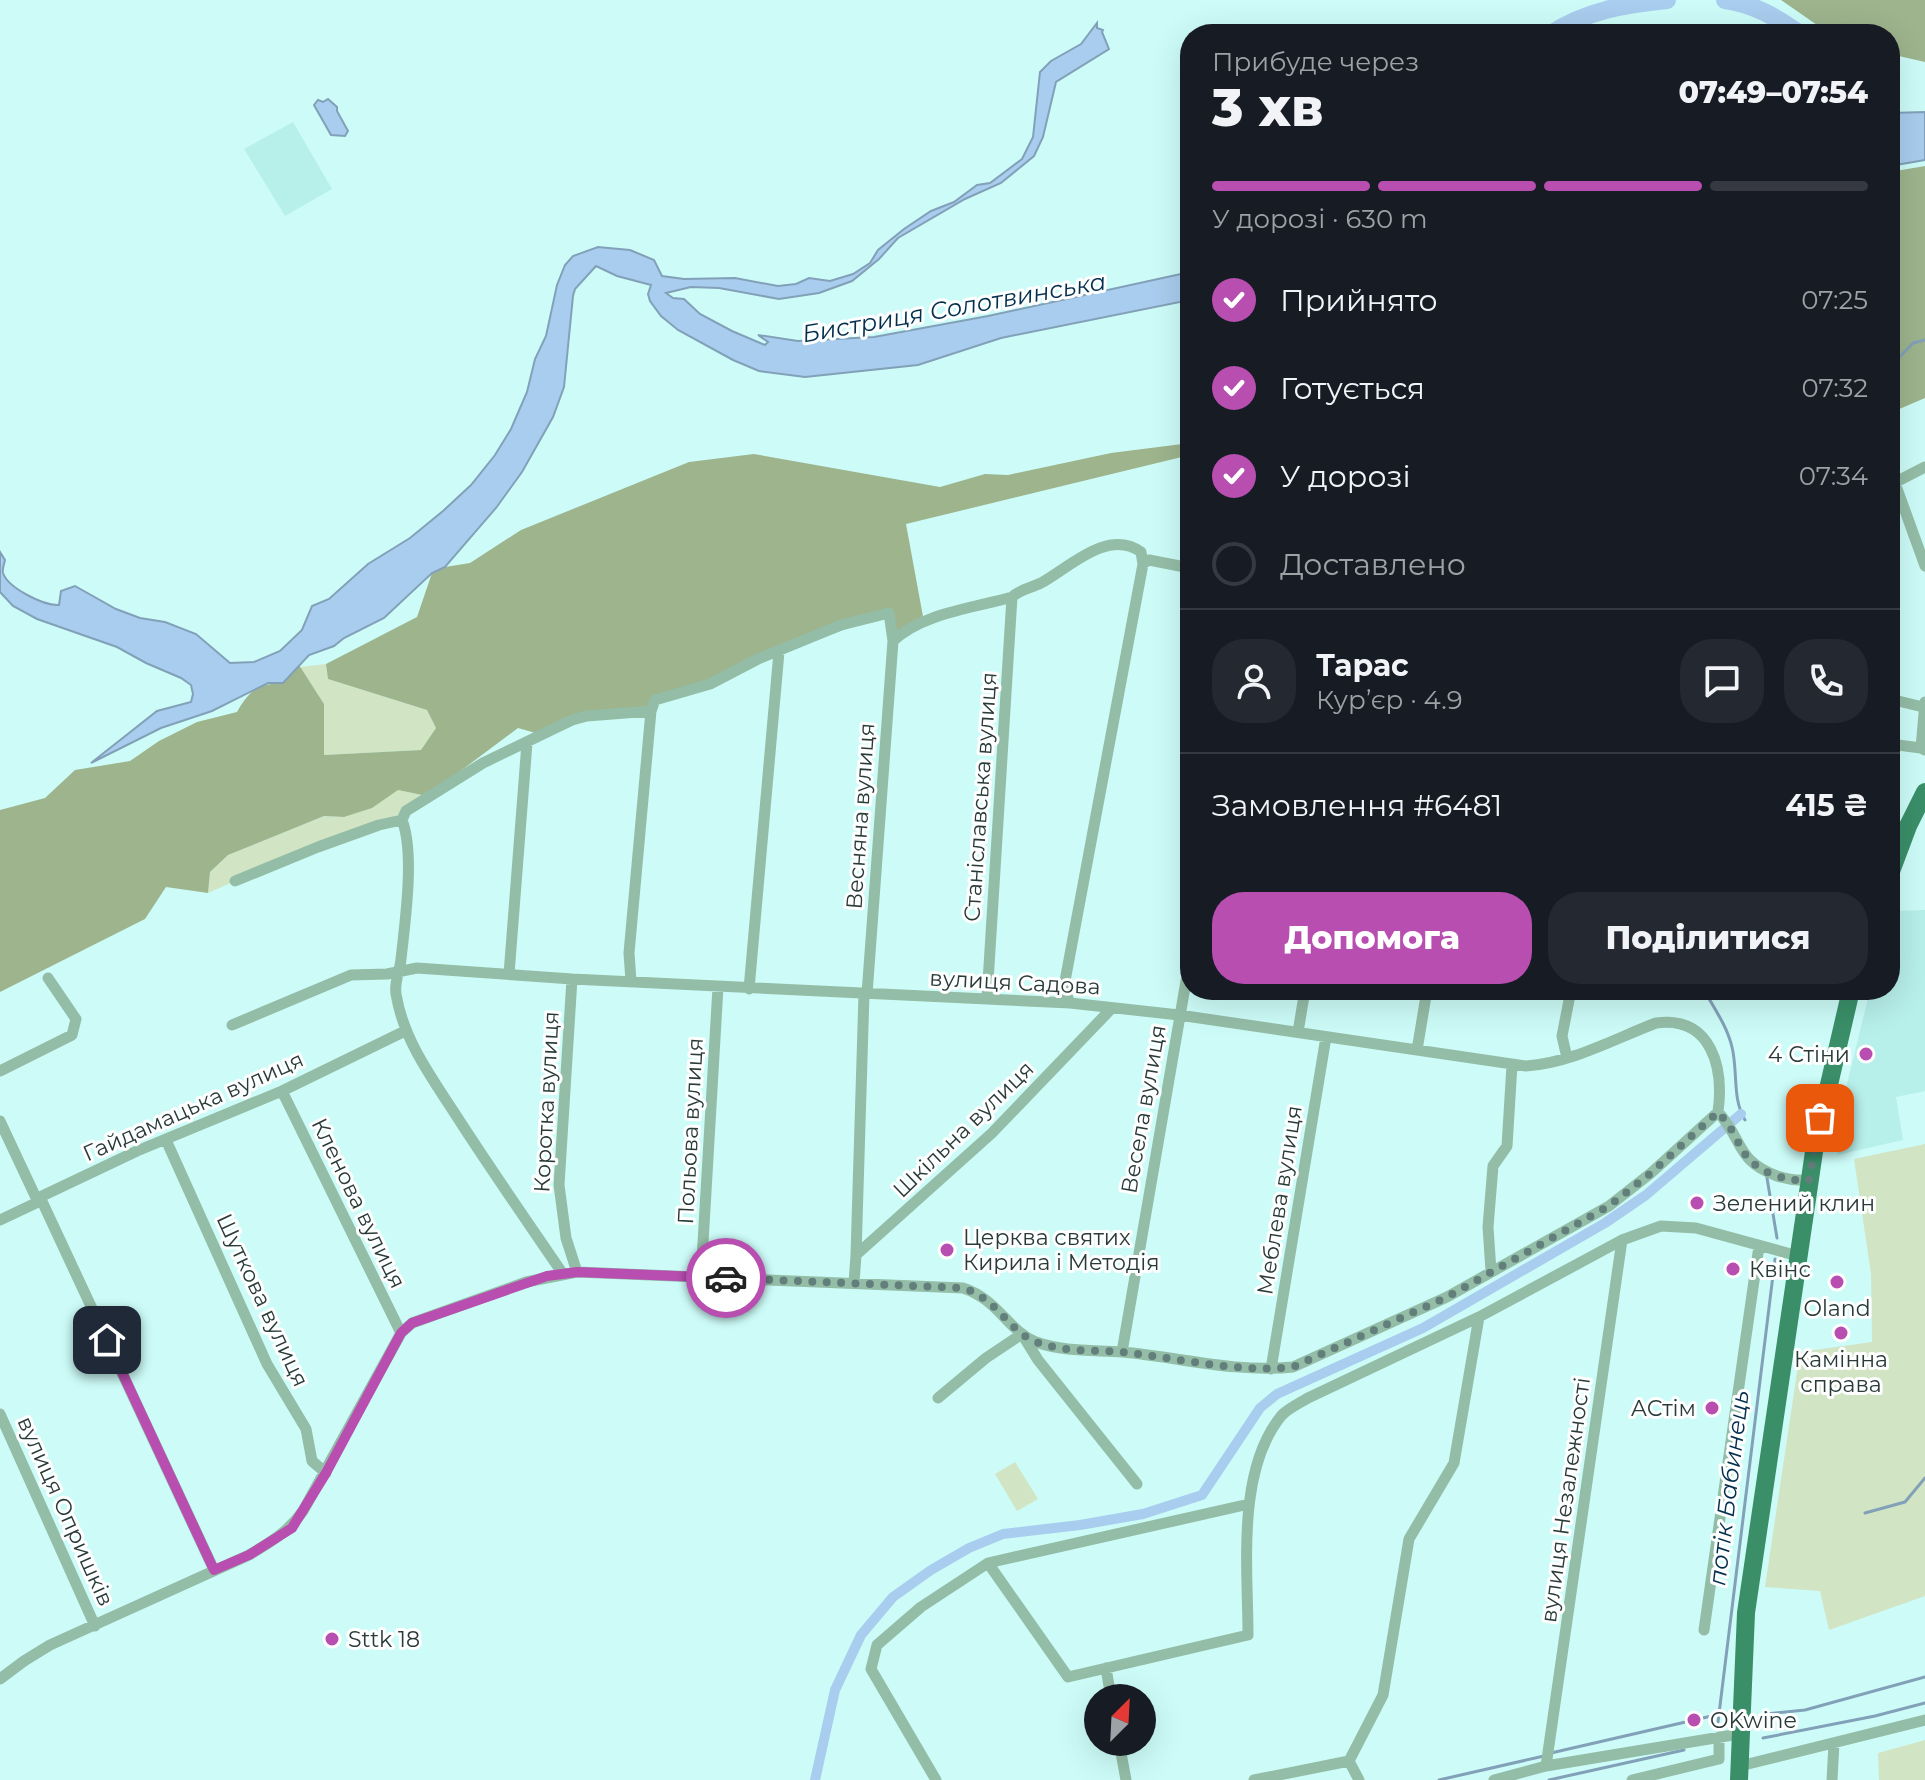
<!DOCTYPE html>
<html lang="uk">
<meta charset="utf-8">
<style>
body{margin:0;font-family:Montserrat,sans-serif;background:#242831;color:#f1f3f6;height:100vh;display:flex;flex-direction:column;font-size:30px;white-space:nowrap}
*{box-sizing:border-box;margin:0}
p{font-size:26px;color:#9ea1a6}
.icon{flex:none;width:44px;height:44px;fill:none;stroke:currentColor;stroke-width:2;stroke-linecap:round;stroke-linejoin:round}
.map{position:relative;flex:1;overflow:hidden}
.sheet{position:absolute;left:1180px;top:24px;width:720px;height:976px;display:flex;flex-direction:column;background:#171b24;border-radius:32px;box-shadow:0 8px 32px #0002}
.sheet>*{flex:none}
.needle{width:52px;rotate:24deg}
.buttons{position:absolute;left:1084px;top:1684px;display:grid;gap:16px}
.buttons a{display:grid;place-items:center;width:72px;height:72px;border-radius:50%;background:#171b24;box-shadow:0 8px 32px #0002;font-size:40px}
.pin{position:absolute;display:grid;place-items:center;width:68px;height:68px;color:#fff;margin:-34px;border-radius:16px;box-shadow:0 4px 12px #0006}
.courier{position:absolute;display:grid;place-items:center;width:80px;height:80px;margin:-40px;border:6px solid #b74eb0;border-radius:50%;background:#fff;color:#222;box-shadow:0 2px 10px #0007}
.overview em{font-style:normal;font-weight:800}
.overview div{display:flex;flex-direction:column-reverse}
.overview{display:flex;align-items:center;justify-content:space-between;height:136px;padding:0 32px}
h1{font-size:52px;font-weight:800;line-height:60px}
.bar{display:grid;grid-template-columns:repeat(4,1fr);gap:12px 8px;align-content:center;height:96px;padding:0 32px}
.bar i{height:10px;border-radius:6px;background:#363941}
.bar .selected{background:#b74eb0}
.bar p{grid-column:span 4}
.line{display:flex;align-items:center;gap:20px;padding:0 32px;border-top:2px solid #363941}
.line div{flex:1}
.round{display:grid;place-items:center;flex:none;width:84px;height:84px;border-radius:32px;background:#242831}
ol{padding:0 32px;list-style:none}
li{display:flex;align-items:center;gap:24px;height:88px}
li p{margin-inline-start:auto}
li .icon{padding:8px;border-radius:50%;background:#b74eb0;color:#fff;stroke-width:4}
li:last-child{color:#9ea1a6}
li i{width:44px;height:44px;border:4px solid #363941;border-radius:50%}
.button{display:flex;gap:16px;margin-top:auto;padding:16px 32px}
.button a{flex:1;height:92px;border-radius:32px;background:#b74eb0;color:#fff;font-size:32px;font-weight:800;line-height:92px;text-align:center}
.button a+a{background:#242831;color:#f1f3f6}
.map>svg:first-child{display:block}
.built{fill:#b7efea}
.green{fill:#d1e4c4}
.forest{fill:#9db48d}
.water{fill:#a9cdee;stroke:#82a1b8;stroke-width:2}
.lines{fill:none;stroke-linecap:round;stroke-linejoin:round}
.stream{stroke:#82a1b8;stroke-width:3}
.canal{stroke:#a9cdee;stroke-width:10}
.river{stroke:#a9cdee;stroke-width:18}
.minor{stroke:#94bda7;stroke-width:11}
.primary{stroke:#3a8f69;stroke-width:18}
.done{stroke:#627f7c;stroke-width:8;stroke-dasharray:0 14.4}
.route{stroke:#b74eb0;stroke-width:10}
.poi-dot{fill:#b74eb0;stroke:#fefefe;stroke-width:3}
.labels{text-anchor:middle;stroke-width:6;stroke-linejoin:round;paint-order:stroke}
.street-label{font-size:22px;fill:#283b39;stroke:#fefefe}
.poi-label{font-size:22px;fill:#283b39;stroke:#fefefe;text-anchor:start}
.water-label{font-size:24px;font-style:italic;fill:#032f4e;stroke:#fefefe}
</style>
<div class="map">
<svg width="1925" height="1780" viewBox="0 0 1925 1780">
<rect width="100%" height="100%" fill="#cdfcf8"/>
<path class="built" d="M293 122 332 189 285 216 244 149Z
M1925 910V1091L1896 1097 1903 1140 1837 1155 1846 1088 1870 990H1890V917L1892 911Z"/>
<path class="green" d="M326 664 328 679 427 710 436 728 421 750 324 755V704L300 667Z
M398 790 427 796 402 820 235 881 208 893 210 872 228 855 324 816 344 817 371 808Z
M1925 1144V1596L1829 1630 1820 1591 1765 1587 1800 1352 1872 1342 1871 1274 1854 1159Z
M1015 1462 1038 1499 1017 1511 995 1474Z
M1925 1740V1780H1879L1878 1753Z"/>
<path class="forest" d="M1781 0H1925V62L1890 54V34H1830Z
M1925 166V398L1890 413V172Z
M1190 443V455L906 524 924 622 893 641 889 613 655 700 651 711 587 716 539 734 518 728 427 796 398 790 372 808 344 817 324 816 228 855 210 872 208 893 166 887 145 919 0 992V810L45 798 75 770 130 761 159 741 197 722 237 712C250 690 257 684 283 683L299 665 324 704V755L421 750 436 728 427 710 328 679 326 664 417 617 432 573 445 567 470 563 521 530 689 462 754 454 940 487 985 474 1008 475 1111 453Z"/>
<path class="water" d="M1097 23V28L1103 30 1102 32 1109 49 1056 82 1043 137 1034 156 1001 183 965 199 898 238 879 259 852 281 819 293 779 299 719 288 691 287 666 293 673 298 684 299 700 314 732 331 765 345 768 342 758 335 798 341 874 337 988 316 1190 272V300L1001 338 918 365 805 377 759 371 733 360 678 330 661 316 650 301 648 294 651 285 617 276 596 266 575 289 573 296 564 387 553 417 522 472 496 508 445 567 432 573 384 618 344 638 334 646 309 655 283 683H268L212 711 161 728 91 763 157 711 191 702 193 694 191 685 181 678 146 663 117 647 37 619 13 606 0 592V552L5 560C4 565 2 569 3 573 8 588 44 606 59 605L61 591 75 586 116 609 140 618 165 622 196 634 230 663 254 662 280 651 302 630 312 606 329 599 368 564 410 538 443 511 471 485 495 455 511 429 527 392 535 359 546 336 557 285 565 265 573 256 598 247 630 250 654 260 662 276 684 279 735 278 778 286 796 284 809 278 830 281 853 274 870 263 878 250 904 229 931 211 954 202 977 185 990 183 1022 159 1033 137 1040 72 1051 61 1081 44Z
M328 99 337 107V111L348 131 345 136 331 135 314 105 318 100 323 102Z
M1925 112V160L1890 166V113Z"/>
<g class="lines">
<path class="stream" d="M1890 367 1913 343 1925 340
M1704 990C1714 1008 1727 1026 1732 1047 1738 1071 1732 1099 1745 1120
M1767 1178 1777 1238
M1865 1513 1905 1502 1925 1478
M1766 1714 1805 1710 1925 1677
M1718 1722 1775 1259
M1763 1738 1875 1716 1925 1703
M1551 1753 1716 1715
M1439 1780 1544 1756
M1549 1780 1684 1750"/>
<path class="canal" d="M815 1780 835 1690 861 1635 893 1597 931 1570 969 1548 1003 1534 1080 1525 1143 1514 1202 1495 1260 1408 1277 1394 1423 1328 1605 1223 1646 1195 1741 1114"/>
<path class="river" d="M1725 0C1754 4 1776 17 1800 34
M1551 34C1585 11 1626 4 1667 0"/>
<path class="minor" d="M1895 483 1925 566
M1890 485 1925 467
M1143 564 1149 560 1190 568
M1890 699 1923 707
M1925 702 1921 748 1925 750
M1890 744 1921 748
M402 820 406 811 483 763 572 720 587 716 651 711 655 700 710 684 758 659 841 625 889 613 893 641C923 613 974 608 1012 597 1021 589 1031 588 1041 583 1069 568 1107 528 1141 552L1143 564 1065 981V991L1070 1003
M402 820C415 853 405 922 401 959 400 971 394 981 396 994 404 1043 435 1082 461 1123 494 1174 529 1224 563 1274
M235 881 318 847 379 825 402 820
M509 974 527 743
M572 979 559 1185 566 1238 577 1272
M631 981 629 953 651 711
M749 989 779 652
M867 994 893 641
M987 998 1012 597
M232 1025 351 975 387 974 417 968 572 979 1070 1003 1179 1015 1526 1066C1571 1063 1614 1039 1656 1023 1712 1016 1724 1068 1718 1112 1744 1141 1736 1161 1777 1176 1789 1180 1797 1181 1809 1180
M1298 1032 1305 990
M1417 1050 1427 990
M1567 1058 1562 1036 1571 990
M0 1071 72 1035 76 1019 48 978
M282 1091 401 1333
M0 1121 38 1202
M166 1140 267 1364 306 1429 312 1461 326 1473
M40 1197 214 1570
M0 1220 38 1202 40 1197 137 1151 282 1091 405 1031
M856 1255 864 994
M1491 1271 1488 1227 1493 1166 1507 1146 1512 1065
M701 1277 718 987
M854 1283 856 1255 992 1133 1112 1008
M1122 1352 1190 958
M1271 1369 1326 1037
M938 1398 986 1358 1022 1334 1038 1360 1137 1484
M0 1414 95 1626
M988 1563 1068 1677 1248 1635C1248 1568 1236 1470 1282 1415 1289 1408 1300 1403 1308 1398L1479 1317 1622 1240 1661 1226 1696 1228 1798 1256
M1704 1630 1759 1246
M1106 1668 1111 1698
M0 1679 24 1661 50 1645 249 1555C271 1542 288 1532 303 1511L401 1333 412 1323 526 1282 577 1272 963 1288C999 1300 1007 1330 1036 1342 1064 1352 1093 1350 1122 1352 1179 1357 1235 1373 1293 1367L1447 1297 1609 1206 1651 1173 1718 1112
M1119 1742 1126 1780
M1349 1761 1383 1695 1409 1539 1454 1463 1479 1317
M1748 1764 1925 1720
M1546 1766 1622 1240
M936 1780 871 1669 877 1645 921 1607 988 1563 1249 1504
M1254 1780 1349 1761 1359 1780
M1494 1780 1546 1766 1739 1734
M1632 1780 1719 1759V1737
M1832 1780 1834 1743"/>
<path class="primary" d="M1890 874 1908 826 1925 792
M1739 1780 1746 1613 1815 1145 1851 990"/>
</g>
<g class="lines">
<path class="done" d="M726 1278 963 1288C999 1300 1007 1330 1036 1342 1063 1352 1093 1350 1122 1352 1179 1358 1235 1373 1293 1367L1447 1297 1609 1206 1651 1173 1718 1112C1745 1141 1735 1161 1777 1176 1789 1180 1797 1181 1809 1180L1820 1118"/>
<path class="route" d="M107 1340 214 1570 249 1555 292 1528 326 1473 401 1333 412 1323 547 1276 577 1272 726 1278"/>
</g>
<g class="poi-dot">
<circle cx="1866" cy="1054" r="8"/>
<circle cx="1697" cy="1203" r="8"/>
<circle cx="947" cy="1250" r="8"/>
<circle cx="1733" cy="1269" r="8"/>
<circle cx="1837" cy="1282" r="8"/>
<circle cx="1841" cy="1333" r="8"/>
<circle cx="1712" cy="1408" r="8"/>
<circle cx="332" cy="1639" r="8"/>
<circle cx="1694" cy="1720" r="8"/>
</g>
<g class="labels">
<g class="street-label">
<text transform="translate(980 797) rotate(-86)" y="8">Станіславська вулиця</text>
<text transform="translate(860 816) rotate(-86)" y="8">Весняна вулиця</text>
<text transform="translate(1015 982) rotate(3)" y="8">вулиця Садова</text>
<text transform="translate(546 1102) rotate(-87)" y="8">Коротка вулиця</text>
<text transform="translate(193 1106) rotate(-24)" y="8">Гайдамацька вулиця</text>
<text transform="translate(1143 1109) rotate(-80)" y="8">Весела вулиця</text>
<text transform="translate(963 1129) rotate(-44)" y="8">Шкільна вулиця</text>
<text transform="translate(690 1131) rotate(-87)" y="8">Польова вулиця</text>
<text transform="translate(1279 1200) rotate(-81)" y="8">Меблева вулиця</text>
<text transform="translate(359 1203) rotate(64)" y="8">Кленова вулиця</text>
<text transform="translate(263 1300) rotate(65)" y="8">Шуткова вулиця</text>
<text transform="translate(1565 1500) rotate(-82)" y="8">вулиця Незалежності</text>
<text transform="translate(66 1511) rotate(66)" y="8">вулиця Опришків</text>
</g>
<g class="poi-label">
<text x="1850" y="1062" text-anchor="end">4 Стіни</text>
<text x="1713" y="1211">Зелений клин</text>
<text x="963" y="1245">Церква святих<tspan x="963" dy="25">Кирила і Методія</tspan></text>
<text x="1749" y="1277">Квінс</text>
<text x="1837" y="1316" text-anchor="middle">Oland</text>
<text x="1841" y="1367" text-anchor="middle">Камінна<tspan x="1841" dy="25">справа</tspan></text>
<text x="1696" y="1416" text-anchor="end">АСтім</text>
<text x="348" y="1647">Sttk 18</text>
<text x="1710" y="1728">OKwine</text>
</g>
<g class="water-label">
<text transform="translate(954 308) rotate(-10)" y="8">Бистриця Солотвинська</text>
<text transform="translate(1729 1488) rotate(-83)" y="8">потік Бабинець</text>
</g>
</g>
</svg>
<div class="buttons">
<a><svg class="needle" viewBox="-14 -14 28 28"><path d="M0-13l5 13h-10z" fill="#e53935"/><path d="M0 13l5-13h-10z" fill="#9ea1a6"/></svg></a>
</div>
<div class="pin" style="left:1820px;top:1118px;background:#ea580c"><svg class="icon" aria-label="bag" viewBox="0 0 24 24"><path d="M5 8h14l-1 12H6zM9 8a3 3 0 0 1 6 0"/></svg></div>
<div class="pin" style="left:107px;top:1340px;background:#1f2937"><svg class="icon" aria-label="home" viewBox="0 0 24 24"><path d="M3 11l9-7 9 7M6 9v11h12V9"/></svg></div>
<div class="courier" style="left:726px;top:1278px"><svg class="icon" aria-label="car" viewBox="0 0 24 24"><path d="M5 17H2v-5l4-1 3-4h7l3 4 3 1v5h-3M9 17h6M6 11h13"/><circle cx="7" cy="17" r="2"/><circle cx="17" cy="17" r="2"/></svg></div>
<section class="sheet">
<div class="overview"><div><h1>3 хв</h1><p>Прибуде через</p></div><em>07:49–07:54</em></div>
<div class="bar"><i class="selected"></i><i class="selected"></i><i class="selected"></i><i></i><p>У дорозі · 630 m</p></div>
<ol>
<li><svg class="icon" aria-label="check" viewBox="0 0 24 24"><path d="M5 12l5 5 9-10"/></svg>Прийнято<p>07:25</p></li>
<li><svg class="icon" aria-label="check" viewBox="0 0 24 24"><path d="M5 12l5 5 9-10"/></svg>Готується<p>07:32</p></li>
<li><svg class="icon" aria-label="check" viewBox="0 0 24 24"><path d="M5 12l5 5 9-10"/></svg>У дорозі<p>07:34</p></li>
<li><i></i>Доставлено</li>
</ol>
<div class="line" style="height:144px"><a class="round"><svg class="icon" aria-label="person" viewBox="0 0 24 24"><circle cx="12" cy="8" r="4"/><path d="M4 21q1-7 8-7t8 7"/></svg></a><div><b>Тарас</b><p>Кур’єр · 4.9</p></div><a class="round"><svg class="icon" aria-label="chat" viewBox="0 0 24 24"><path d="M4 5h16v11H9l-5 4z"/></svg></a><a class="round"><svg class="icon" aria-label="phone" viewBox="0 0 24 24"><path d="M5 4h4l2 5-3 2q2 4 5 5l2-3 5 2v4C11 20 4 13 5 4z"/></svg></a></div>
<div class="line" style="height:104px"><div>Замовлення #6481</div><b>415 ₴</b></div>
<div class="button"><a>Допомога</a><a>Поділитися</a></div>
</section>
</div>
